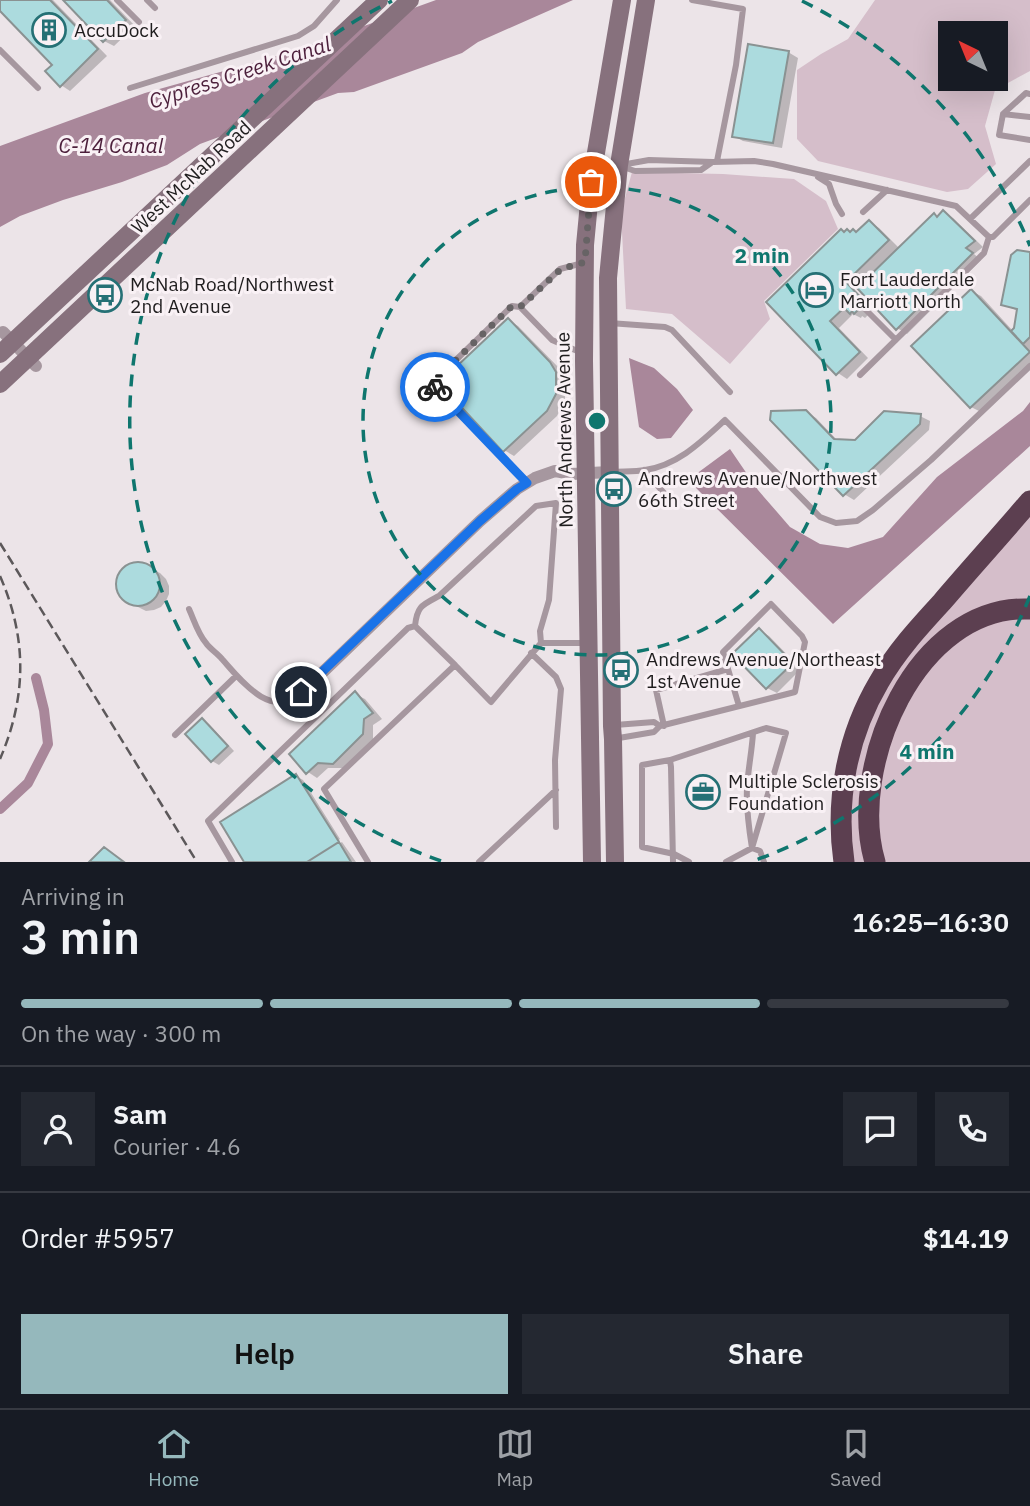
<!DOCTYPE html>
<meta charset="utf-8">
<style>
body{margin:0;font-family:"IBM Plex Sans",sans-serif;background:#242831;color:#f1f3f6;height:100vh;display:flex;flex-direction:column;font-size:26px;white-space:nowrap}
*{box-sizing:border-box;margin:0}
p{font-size:23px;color:#9ea1a6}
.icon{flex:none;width:38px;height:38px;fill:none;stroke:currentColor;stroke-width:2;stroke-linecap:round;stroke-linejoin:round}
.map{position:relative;height:862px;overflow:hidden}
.details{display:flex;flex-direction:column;background:#171b24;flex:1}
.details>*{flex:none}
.needle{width:46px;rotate:317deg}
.tools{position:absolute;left:938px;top:21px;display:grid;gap:14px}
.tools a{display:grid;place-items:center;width:70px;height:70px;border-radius:0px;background:#171b24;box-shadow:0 7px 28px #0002;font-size:35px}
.pin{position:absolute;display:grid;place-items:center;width:60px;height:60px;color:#fff;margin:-30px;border:4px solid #fff;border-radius:50%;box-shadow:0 2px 7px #0007}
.courier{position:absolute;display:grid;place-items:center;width:70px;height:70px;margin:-35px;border:5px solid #1a73e8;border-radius:50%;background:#fff;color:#222;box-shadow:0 2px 9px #0007}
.overview em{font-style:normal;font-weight:600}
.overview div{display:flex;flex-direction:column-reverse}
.overview{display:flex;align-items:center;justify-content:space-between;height:119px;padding:0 21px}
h1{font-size:46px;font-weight:600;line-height:52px}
.bar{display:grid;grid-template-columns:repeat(4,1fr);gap:10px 7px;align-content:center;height:84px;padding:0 21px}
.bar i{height:9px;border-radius:5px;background:#363941}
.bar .selected{background:#95b8bc}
.bar p{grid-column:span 4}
.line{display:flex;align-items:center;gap:18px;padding:0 21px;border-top:2px solid #363941}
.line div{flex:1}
.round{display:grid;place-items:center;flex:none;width:74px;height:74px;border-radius:0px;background:#242831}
.action{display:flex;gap:14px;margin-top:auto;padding:14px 21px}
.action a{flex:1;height:80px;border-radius:0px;background:#95b8bc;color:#111;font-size:28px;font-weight:600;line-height:80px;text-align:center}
.action a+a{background:#242831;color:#f1f3f6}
.tab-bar{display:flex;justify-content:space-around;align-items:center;height:98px;border-top:2px solid #363941;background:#171b24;font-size:19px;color:#9ea1a6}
.tab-bar a{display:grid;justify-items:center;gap:4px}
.tab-bar .selected{color:#95b8bc}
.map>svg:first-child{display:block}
.green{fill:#d5beca;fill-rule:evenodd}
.water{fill:#a9879a}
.shadow{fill:#0003}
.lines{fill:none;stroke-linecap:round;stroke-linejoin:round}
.canal{stroke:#a9879a;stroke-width:10}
.building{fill:#acdbde;stroke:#8a9292;stroke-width:2}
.lane{stroke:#a6979f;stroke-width:6}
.street{stroke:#a6979f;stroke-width:12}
.secondary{stroke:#87717d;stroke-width:18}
.highway{stroke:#5c3f50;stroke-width:21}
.rail{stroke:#5c585a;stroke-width:2.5;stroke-dasharray:10 5;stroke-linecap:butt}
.done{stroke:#676365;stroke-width:7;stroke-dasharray:0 12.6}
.route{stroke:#1a73e8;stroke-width:9}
.ring{fill:none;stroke:#0f766e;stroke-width:3.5;stroke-dasharray:12 9}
.labels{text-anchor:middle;stroke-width:6;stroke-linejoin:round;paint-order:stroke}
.poi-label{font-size:19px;fill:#201e1f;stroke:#f9f1f5;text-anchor:start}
.street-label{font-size:19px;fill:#201e1f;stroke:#f9f1f5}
.water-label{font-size:21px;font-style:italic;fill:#4c1f3b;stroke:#f9f1f5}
.centre{fill:#0f766e;stroke:#f9f1f5;stroke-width:3.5}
.ring-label{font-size:21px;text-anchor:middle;font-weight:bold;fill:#0f766e;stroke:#f9f1f5;stroke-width:6;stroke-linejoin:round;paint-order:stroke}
</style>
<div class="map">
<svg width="1030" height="862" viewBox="0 0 1030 862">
<rect width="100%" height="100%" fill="#ece4e8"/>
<path class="green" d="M875 0H1030V71L995 90 985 126 996 164 968 189 947 192 818 161 797 139V70L821 54 848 39ZM950 33H996V79H950Z
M632 172 723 174 794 179 826 201 838 229 764 301 770 319 730 364 672 314 626 309 621 213Z
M1030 512V604L984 609 888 709 870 862H852L848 821 863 730 893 673Z
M1030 616V862H879L874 841 883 752 928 666 981 624Z"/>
<path class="water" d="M436 0H573L478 42 462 53 354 92 338 93 200 144 167 165 122 182 63 200 20 216 0 227V146L145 93 295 51Z
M629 358 654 368 677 389 693 410 671 438 657 439 639 427Z
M1030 402V446L833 624 688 480 730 449 758 490 790 527 820 544 848 548 883 537 937 477 1023 411Z"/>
<path class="shadow" d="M0 0H53L107 56 70 91 61 85 54 65 0 9Z
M66 0H110L135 26 114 46 104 41Z
M788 52 798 58 782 148 743 141 734 136Z
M944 212 953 218 983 247 974 254 981 260 907 334 897 328 857 286 854 289 869 304 865 308 870 313 865 318 862 316 861 318 853 314 839 328 868 358 847 379 838 373 768 302 845 233 858 234 869 222 879 228 900 249 939 218Z
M1030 254V366L981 412 971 407 913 346 971 291 981 296 1013 331 1019 311 1003 305Z
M508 320 518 326 560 369 565 379V400L557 416 514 456 504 450Z
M806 412 816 418 838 441 856 442 920 416 930 421 929 430 854 500 844 494Z
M141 564 160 573 166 579 169 586V594L166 601 161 607 154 610 146 611 128 602 122 596 119 589 118 582 121 574 126 568 133 565Z
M759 630 769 636 801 669 777 693 767 688Z
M355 694 365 699 382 719 373 725V740L343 768H328L317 778 308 772Z
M202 720 209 724 234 751 219 765 212 761Z
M296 776 303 780 340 839 304 862H246Z
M342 842 356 862H310Z"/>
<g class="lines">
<path class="canal" d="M0 809 28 783 48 744 44 710 36 678"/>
</g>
<path class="building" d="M0 0H50L98 49 60 87 45 71 52 65 0 11Z
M63 0H107L126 20 103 42Z
M748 44 789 51 773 143 732 137Z
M943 210 975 241 966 248 973 253 896 330 857 288 934 213 937 217Z
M869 220 889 240 846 282 861 298 856 302 861 307 854 314 852 311 850 314 844 308 830 321 860 352 836 375 766 302 841 229 844 232 847 229 850 232 853 229 856 232Z
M1017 250 1030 252V337L1023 344 1011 331 1014 328 1017 309 1001 305 1011 255Z
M971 289 1030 352 970 408 911 346Z
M508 318 550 362 556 372V394L547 411 503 452 439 383Z
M806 410 834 439 855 440 884 411 921 414 920 424 843 496 770 420 771 411Z
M116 584a22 22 0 1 1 44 0a22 22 0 1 1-44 0Z
M759 628 793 663 766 689 732 654Z
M355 691 373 713 364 719 363 734 333 764 318 763 306 774 289 754Z
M202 718 228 746 211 762 185 734Z
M296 774 339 842 307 862H244L220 822Z
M339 842 351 862H307Z
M104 847 124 862H89Z"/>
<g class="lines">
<path class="lane" d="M117 0 139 22
M147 0 155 8
M692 0 743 9 736 65 717 161
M0 50 38 88
M130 88 298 36 314 26 337 0
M1030 94 1026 93 1003 114 999 135 1030 140
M1003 114 1030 117
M621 165 649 160 713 162 754 161 773 164 956 206 989 237H993L1030 200
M620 166 635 171 701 170 711 163
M818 177 829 184 836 204 842 214
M863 212 887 190
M970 219 1030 161
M520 307 512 306 432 383 527 483
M864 308 896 340
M609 323 665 327 672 330 730 392
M582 353 552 340 520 307 560 269 583 263
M860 375 984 253 989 237
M644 470 664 493
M611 472C622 471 634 472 645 470 678 465 701 442 725 420L820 517 836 523 857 521 873 510 931 460 1030 366
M189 609C194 620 198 634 206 643 210 649 217 653 222 659 241 680 270 720 301 693
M415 626C417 606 422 605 439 596L536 506 556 503 549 600 540 631 541 643
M531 653 556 677 561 689 555 760 556 827
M615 725 654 722 660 726
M664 726 656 690 728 669
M753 733C752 751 748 769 747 788 746 807 749 829 752 848L760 851 764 862
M175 735 236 676
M613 739 654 732 660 726 795 692 805 642 802 636 771 604 723 652 739 706
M670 760 671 767 673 862
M232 862 208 821 408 628 415 626 455 665
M368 862 324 789 455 665 491 702 541 643H585
M479 862 556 790
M689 862 674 854 642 847V765L670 760 766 728 786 733 752 848 726 862"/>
<path class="street" d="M581 184 591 182 619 165
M3 332 36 366
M301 693 480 521 517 489 535 478 555 471 572 474 609 472"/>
<path class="secondary" d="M0 354 379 0
M0 384 410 0
M592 862 584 361 585 245 591 182 622 0
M615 862 613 739 612 726 608 278 619 165 646 0"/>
<path class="highway" d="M844 862C835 800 847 736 879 682 896 652 919 627 942 602 971 568 1001 535 1030 501
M875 862C847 767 916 604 1030 609"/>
<path class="rail" d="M0 543 197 862
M0 576C27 638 27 696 0 759"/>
</g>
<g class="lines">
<path class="done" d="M435 387 432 383 512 306 520 307 561 269 585 262 591 182"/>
<path class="route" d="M301 692 480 521 517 489 527 483 435 387"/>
</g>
<g class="ring">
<circle cx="597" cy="421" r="234"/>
<path d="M1030 596A467 467 0 0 1 753 861M441 861A467 467 0 0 1 392 1M802 1A467 467 0 0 1 1030 246"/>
</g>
<defs>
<g id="building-ring" transform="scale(1.75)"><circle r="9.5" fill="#f9f1f5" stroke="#257075" stroke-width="1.5"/><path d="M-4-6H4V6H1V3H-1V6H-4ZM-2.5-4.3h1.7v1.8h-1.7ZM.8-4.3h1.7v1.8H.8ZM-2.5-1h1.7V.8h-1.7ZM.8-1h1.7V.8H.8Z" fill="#257075"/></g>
<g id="hotel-ring" transform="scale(1.75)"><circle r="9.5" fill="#f9f1f5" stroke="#257075" stroke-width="1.5"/><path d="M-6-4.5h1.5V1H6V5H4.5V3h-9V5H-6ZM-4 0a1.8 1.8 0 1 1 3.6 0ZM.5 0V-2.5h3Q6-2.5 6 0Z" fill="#257075"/></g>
<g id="bus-ring" transform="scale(1.75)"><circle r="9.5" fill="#f9f1f5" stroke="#257075" stroke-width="1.5"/><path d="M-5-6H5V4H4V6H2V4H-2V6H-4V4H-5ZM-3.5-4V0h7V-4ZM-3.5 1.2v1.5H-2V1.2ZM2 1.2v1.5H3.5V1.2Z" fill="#257075"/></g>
<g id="office-ring" transform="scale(1.75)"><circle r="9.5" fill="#f9f1f5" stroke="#257075" stroke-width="1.5"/><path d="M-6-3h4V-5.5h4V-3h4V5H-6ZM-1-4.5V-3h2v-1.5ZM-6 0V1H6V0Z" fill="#257075"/></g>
</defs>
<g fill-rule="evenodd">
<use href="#building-ring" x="49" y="30"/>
<use href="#hotel-ring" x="816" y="290"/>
<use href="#bus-ring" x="105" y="295"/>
<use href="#bus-ring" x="614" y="489"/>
<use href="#bus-ring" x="621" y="670"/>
<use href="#office-ring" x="703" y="792"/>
</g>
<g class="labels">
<g class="poi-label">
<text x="74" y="37">AccuDock</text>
<text x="840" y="286">Fort Lauderdale<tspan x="840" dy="22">Marriott North</tspan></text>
<text x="130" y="291">McNab Road/Northwest<tspan x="130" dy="22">2nd Avenue</tspan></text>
<text x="638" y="485">Andrews Avenue/Northwest<tspan x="638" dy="22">66th Street</tspan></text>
<text x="646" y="666">Andrews Avenue/Northeast<tspan x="646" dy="22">1st Avenue</tspan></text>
<text x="728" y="788">Multiple Sclerosis<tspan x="728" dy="22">Foundation</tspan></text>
</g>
<g class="street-label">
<text transform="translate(191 177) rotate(-43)" y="7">West McNab Road</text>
<text transform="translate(564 430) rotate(-91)" y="7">North Andrews Avenue</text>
</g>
<g class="water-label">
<text transform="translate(240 73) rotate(-18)" y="7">Cypress Creek Canal</text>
<text x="111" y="153">C-14 Canal</text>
</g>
</g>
<circle cx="597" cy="421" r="10" class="centre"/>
<g class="ring-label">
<text x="762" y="263">2 min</text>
<text x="927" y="759">4 min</text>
</g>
</svg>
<div class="tools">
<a><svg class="needle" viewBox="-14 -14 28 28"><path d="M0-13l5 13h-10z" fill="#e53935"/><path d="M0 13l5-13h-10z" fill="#9ea1a6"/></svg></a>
</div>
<div class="pin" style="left:591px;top:182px;background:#ea580c"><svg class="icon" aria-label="bag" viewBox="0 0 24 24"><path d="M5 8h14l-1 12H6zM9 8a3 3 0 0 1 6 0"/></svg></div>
<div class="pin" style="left:301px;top:692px;background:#1f2937"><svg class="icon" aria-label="home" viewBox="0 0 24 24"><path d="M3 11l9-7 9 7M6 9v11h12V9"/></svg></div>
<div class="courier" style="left:435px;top:387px"><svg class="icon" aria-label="bike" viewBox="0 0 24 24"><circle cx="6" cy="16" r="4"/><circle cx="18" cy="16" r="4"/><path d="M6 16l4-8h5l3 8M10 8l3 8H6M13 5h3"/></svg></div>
</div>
<section class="details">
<div class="overview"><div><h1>3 min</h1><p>Arriving in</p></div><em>16:25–16:30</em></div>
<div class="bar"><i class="selected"></i><i class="selected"></i><i class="selected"></i><i></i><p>On the way · 300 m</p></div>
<div class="line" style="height:126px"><a class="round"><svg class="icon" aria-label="person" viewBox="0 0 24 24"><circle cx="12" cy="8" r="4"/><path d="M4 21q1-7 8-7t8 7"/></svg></a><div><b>Sam</b><p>Courier · 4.6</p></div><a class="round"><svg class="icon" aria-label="chat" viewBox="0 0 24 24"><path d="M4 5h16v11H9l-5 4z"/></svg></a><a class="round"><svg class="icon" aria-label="phone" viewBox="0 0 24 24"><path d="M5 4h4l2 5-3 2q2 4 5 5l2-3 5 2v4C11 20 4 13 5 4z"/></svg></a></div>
<div class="line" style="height:91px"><div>Order #5957</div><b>$14.19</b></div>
<div class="action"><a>Help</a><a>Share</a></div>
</section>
<nav class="tab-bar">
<a class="selected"><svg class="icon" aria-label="home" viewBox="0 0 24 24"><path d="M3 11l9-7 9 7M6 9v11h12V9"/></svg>Home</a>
<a><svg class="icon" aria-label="map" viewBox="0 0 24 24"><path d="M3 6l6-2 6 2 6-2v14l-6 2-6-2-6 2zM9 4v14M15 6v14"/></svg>Map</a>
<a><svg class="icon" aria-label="saved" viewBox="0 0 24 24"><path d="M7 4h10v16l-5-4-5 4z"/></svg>Saved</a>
</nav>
